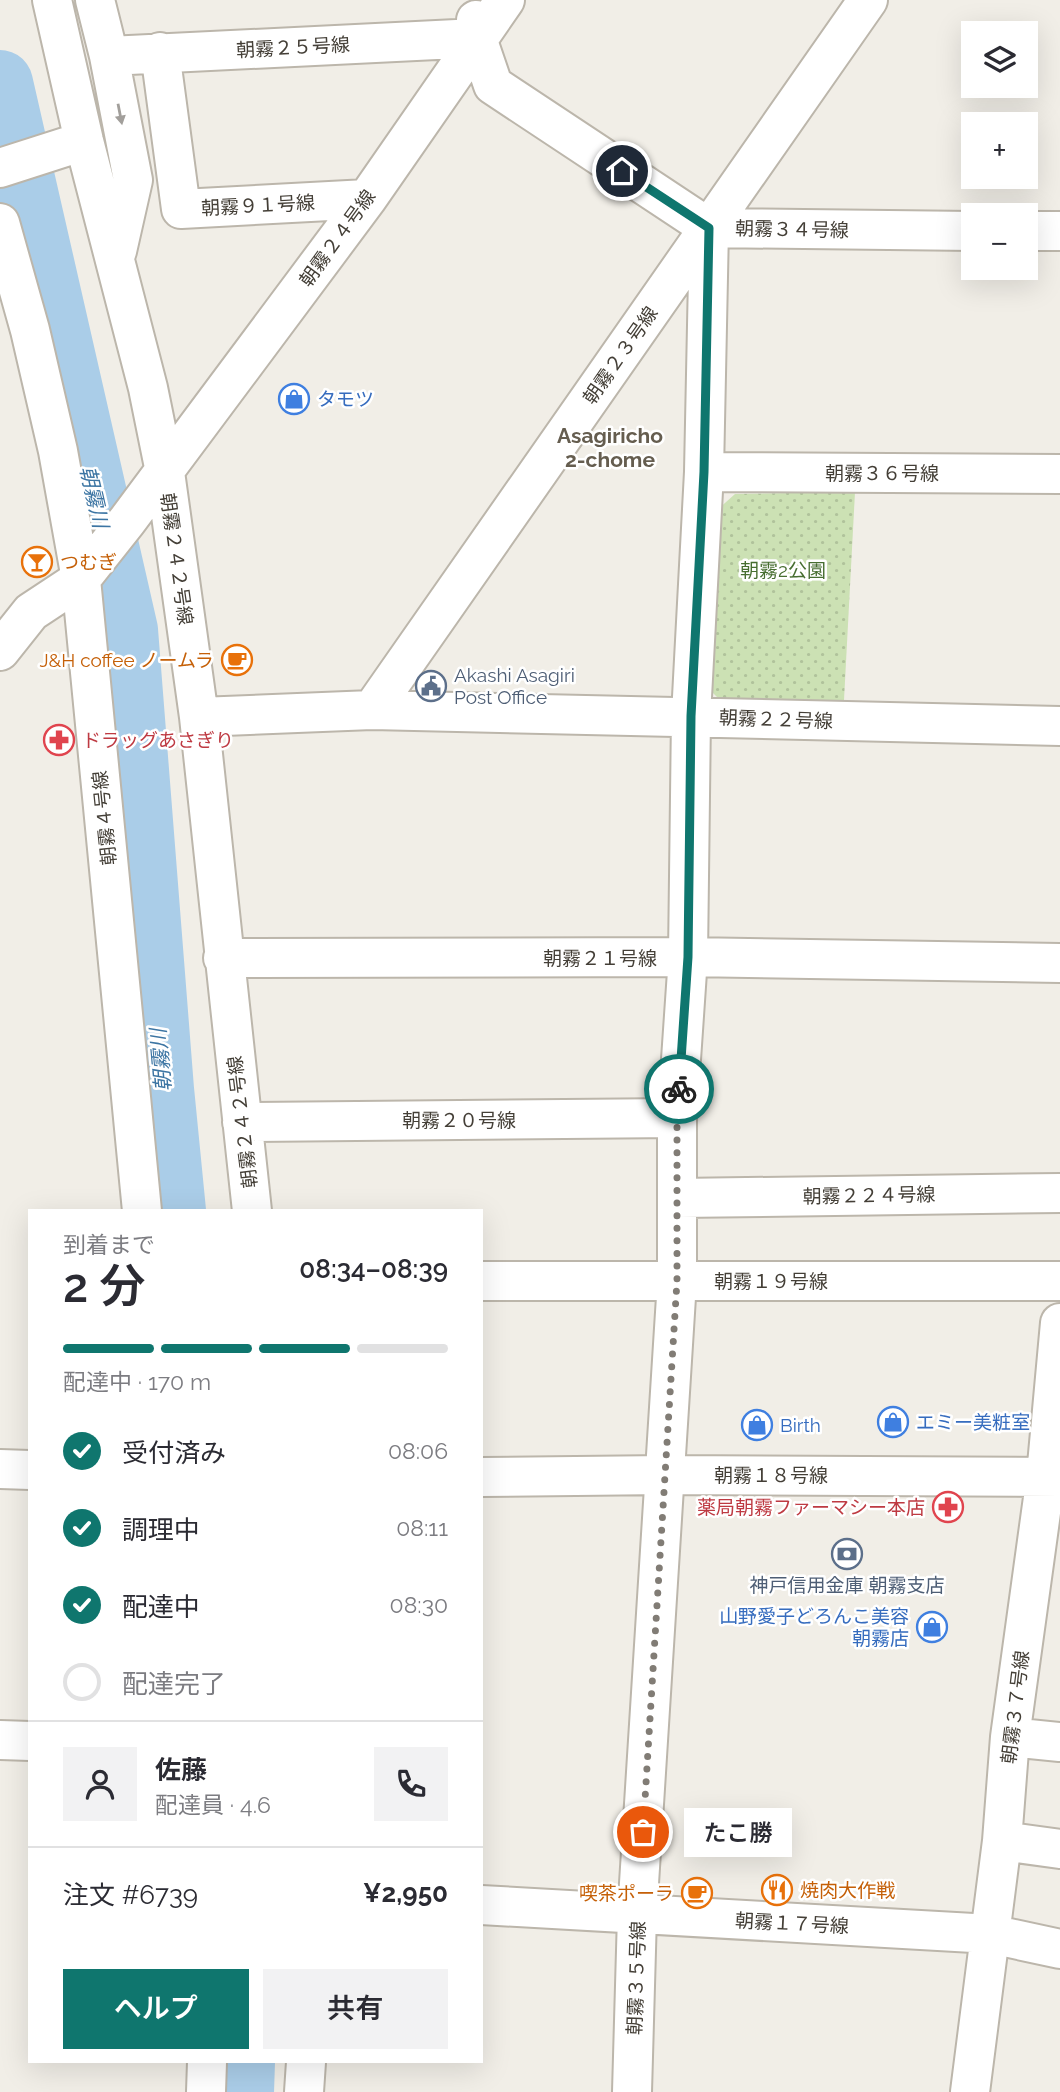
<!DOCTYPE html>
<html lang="ja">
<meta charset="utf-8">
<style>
body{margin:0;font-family:Raleway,"Noto Sans JP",sans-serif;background:#f2f2f3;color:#2b2b33;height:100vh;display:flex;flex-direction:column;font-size:26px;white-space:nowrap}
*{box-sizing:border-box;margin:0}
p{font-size:23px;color:#7c7c81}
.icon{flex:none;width:38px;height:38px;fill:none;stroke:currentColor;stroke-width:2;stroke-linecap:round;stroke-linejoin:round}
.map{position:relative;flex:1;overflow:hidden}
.side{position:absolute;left:28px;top:1209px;width:455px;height:854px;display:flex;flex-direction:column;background:#fff;border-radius:0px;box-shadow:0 7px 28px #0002}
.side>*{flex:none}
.controls{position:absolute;left:961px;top:21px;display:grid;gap:14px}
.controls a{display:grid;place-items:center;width:77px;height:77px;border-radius:0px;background:#fff;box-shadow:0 7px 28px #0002;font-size:35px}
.pin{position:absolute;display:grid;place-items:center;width:60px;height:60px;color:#fff;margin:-30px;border:4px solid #fff;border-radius:50%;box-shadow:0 2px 7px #0007}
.courier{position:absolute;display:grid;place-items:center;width:70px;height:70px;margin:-35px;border:5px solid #0f766e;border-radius:50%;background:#fff;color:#222;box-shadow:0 2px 9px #0007}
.bubble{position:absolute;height:49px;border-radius:0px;background:#fff;box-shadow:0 7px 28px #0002;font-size:23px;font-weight:600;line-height:49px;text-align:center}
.headline em{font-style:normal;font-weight:600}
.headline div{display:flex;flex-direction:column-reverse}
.headline{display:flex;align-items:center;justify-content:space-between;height:119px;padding:0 35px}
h1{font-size:46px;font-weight:600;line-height:52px}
.bar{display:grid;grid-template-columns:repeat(4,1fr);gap:10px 7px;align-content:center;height:84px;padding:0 35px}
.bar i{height:9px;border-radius:5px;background:#e1e1e2}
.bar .current{background:#0f766e}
.bar p{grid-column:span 4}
.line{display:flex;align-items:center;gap:18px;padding:0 35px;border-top:2px solid #e1e1e2}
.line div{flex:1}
.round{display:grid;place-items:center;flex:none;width:74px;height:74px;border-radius:0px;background:#f2f2f3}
ol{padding:0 35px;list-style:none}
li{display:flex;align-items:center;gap:21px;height:77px}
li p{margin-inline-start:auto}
li .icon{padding:7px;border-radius:50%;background:#0f766e;color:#fff;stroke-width:4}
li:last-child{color:#7c7c81}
li i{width:38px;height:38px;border:4px solid #e1e1e2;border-radius:50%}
.action{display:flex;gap:14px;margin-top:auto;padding:14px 35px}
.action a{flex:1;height:80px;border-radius:0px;background:#0f766e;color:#fff;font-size:28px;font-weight:600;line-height:80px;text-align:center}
.action a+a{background:#f2f2f3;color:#2b2b33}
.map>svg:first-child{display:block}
.park{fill:url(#park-dots)}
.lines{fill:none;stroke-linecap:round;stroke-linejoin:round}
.river{stroke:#aacde8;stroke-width:66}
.minor-casing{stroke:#bcb6ab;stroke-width:42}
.minor{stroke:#fff;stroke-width:38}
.oneway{fill:#a29f9b}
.done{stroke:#817c75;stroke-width:7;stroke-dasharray:0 12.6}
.route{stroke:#0f766e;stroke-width:9}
.labels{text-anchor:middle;stroke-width:5;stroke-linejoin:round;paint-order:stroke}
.street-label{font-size:19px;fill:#443f37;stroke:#fff}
.shop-label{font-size:19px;fill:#366cbe;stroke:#fff;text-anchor:start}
.food-label{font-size:19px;fill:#c56008;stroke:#fff;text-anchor:start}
.park-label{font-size:19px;fill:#476e31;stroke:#fff}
.service-label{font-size:19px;fill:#4e5e75;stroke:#fff;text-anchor:start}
.health-label{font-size:19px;fill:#be3a42;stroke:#fff;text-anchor:start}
.neighbourhood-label{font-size:21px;font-weight:bold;fill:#655d4f;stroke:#fff}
.water-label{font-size:21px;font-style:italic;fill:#3c75a3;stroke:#fff}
</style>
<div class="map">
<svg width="1060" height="2092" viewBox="0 0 1060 2092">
<defs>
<pattern id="park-dots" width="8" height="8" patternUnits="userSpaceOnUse" patternTransform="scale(1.75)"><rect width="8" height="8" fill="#cce1b4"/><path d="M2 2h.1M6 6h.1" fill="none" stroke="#b0c29b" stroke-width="1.8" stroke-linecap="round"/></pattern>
</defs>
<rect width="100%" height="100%" fill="#f1eee7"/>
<path class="park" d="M855 492 844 700 722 702 712 692 716 511 735 494Z"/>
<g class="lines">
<path class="river" d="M0 83 125 630 161 1089 173 1211
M241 2092 242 2062"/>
<g class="minor-casing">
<path id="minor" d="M52 0 84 141 148 388 165 472 199 717 252 1211
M95 0 109 56 133 180 117 251
M476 20 477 38 493 85 709 228 973 231
M160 52 181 209 367 199
M109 56 477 38
M0 168 84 141
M0 223 30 330 58 451 81 579 142 1211
M1026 231H1060
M704 472 1060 474
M0 651 31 612 81 579 127 521 367 199 505 0
M372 710 868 0
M199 717 372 710 1060 726
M223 958 688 957 1060 963
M242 1122 677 1118
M678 1198 1060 1193
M481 1281H1060
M0 1469 30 1470
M481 1477 666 1475 1060 1477
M1010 1737 1060 1742
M0 1740 30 1741
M1002 1841 1060 1849
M481 1905 991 1934 1060 1949
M206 2092 207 2062
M304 2092 306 2062
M632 2092 637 1915 677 1281V1118L688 957 691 716 704 472 709 228
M970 2092 1002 1841 1010 1737 1046 1476 1060 1323"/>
</g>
<use href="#minor" class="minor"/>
</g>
<defs><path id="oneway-solid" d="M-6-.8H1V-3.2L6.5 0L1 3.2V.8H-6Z" transform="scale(1.75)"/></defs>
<use class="oneway" href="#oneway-solid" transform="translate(120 114) rotate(79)"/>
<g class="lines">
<path class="done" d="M643 1832 677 1281V1118L679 1089"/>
<path class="route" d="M622 171 709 228 704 472 691 716 688 957 679 1089"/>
</g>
<defs>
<g id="shop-ring" transform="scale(1.575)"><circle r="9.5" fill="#fff" stroke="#3f7fe0" stroke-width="1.5"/><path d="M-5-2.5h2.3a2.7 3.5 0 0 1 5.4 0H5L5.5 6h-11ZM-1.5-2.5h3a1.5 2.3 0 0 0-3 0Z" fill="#3f7fe0"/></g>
<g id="bar-ring" transform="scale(1.575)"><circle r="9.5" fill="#fff" stroke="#e8710a" stroke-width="1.5"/><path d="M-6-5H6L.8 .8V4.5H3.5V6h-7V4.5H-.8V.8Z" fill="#e8710a"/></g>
<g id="cafe-ring" transform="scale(1.575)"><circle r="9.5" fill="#fff" stroke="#e8710a" stroke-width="1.5"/><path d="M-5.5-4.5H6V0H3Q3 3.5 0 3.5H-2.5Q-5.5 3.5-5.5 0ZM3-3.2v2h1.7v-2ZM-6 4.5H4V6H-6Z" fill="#e8710a"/></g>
<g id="civic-ring" transform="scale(1.575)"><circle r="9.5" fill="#fff" stroke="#5c6f8a" stroke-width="1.5"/><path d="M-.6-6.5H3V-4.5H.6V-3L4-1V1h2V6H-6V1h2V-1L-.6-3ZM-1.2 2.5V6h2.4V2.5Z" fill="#5c6f8a"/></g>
<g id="pharmacy-ring" transform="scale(1.575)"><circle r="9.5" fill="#fff" stroke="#e0444e" stroke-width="1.5"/><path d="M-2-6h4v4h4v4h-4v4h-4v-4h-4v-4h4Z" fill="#e0444e"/></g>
<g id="bank-ring" transform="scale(1.575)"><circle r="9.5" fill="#fff" stroke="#5c6f8a" stroke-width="1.5"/><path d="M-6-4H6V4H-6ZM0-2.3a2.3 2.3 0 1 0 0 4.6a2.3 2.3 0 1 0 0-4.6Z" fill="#5c6f8a"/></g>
<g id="restaurant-ring" transform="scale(1.575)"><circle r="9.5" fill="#fff" stroke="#e8710a" stroke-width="1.5"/><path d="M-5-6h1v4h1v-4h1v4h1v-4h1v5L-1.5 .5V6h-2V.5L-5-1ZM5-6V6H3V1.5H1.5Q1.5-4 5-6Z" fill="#e8710a"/></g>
</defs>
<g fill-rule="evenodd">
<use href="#shop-ring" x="294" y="399"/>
<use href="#bar-ring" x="37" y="562"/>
<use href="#cafe-ring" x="237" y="660"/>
<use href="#civic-ring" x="431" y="686"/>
<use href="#pharmacy-ring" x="59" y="740"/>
<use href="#shop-ring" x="893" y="1422"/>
<use href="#shop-ring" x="757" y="1425"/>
<use href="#pharmacy-ring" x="948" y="1507"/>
<use href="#bank-ring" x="847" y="1554"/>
<use href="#shop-ring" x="932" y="1627"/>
<use href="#restaurant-ring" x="777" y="1890"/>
<use href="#cafe-ring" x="697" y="1893"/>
</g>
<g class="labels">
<g class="street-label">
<text transform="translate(293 47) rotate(-3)" y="7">朝霧２５号線</text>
<text transform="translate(258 205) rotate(-3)" y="7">朝霧９１号線</text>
<text transform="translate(792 229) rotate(1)" y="7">朝霧３４号線</text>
<text transform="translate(337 238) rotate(-54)" y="7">朝霧２４号線</text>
<text transform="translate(620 355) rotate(-55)" y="7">朝霧２３号線</text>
<text x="882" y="480">朝霧３６号線</text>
<text transform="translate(177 559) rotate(82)" y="7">朝霧２４２号線</text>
<text transform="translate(776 719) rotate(2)" y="7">朝霧２２号線</text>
<text transform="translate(104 818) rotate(-96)" y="7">朝霧４号線</text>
<text x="600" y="965">朝霧２１号線</text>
<text x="459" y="1127">朝霧２０号線</text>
<text transform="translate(242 1122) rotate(-97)" y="7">朝霧２４２号線</text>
<text transform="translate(869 1195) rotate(-1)" y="7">朝霧２２４号線</text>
<text x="771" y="1288">朝霧１９号線</text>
<text x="771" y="1482">朝霧１８号線</text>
<text transform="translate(1015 1707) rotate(-83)" y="7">朝霧３７号線</text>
<text transform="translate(792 1923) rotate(3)" y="7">朝霧１７号線</text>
<text transform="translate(636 1978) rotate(-88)" y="7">朝霧３５号線</text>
</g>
<g class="shop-label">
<text x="317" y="406">タモツ</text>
<text x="916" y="1429">エミー美粧室</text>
<text x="780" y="1432">Birth</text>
<text x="909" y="1623" text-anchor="end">山野愛子どろんこ美容<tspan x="909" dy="22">朝霧店</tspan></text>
</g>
<g class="food-label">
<text x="60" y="569">つむぎ</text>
<text x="214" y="667" text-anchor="end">J&amp;H coffee ノームラ</text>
<text x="800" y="1897">焼肉大作戦</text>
<text x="674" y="1900" text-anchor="end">喫茶ポーラ</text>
</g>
<g class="park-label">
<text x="783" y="577">朝霧2公園</text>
</g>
<g class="service-label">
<text x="454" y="682">Akashi Asagiri<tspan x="454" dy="22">Post Office</tspan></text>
<text x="847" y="1592" text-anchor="middle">神戸信用金庫 朝霧支店</text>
</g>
<g class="health-label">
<text x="82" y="747">ドラッグあさぎり</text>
<text x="925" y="1514" text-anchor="end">薬局朝霧ファーマシー本店</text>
</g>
<g class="neighbourhood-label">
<text x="610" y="443">Asagiricho<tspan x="610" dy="24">2-chome</tspan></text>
</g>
<g class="water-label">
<text transform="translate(94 497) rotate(77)" y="7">朝霧川</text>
<text transform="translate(161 1060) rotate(-95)" y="7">朝霧川</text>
</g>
</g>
</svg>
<div class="controls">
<a><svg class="icon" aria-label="layers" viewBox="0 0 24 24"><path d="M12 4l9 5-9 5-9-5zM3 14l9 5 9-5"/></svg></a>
<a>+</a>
<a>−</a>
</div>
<div class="pin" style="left:643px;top:1832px;background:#ea580c"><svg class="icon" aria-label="bag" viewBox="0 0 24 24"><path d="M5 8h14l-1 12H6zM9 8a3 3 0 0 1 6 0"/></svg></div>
<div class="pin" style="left:622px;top:171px;background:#1f2937"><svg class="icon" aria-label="home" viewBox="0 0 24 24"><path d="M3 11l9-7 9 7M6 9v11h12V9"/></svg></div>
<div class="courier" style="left:679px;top:1089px"><svg class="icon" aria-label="bike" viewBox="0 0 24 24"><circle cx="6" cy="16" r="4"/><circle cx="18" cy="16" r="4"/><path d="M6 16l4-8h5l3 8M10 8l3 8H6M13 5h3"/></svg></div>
<div class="bubble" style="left:684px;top:1808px;width:108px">たこ勝</div>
<section class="side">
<div class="headline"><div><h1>2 分</h1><p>到着まで</p></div><em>08:34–08:39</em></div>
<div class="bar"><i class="current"></i><i class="current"></i><i class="current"></i><i></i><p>配達中 · 170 m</p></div>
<ol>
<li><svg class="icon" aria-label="check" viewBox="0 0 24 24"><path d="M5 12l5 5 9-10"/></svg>受付済み<p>08:06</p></li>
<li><svg class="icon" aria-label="check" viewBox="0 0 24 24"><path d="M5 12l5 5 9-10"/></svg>調理中<p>08:11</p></li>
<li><svg class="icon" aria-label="check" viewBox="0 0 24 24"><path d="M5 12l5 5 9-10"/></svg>配達中<p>08:30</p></li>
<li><i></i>配達完了</li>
</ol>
<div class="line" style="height:126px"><a class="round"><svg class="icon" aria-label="person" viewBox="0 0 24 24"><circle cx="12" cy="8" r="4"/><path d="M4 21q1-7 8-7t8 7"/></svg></a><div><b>佐藤</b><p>配達員 · 4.6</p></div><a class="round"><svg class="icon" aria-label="phone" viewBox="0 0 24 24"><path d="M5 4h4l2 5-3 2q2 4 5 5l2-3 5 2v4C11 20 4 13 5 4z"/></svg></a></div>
<div class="line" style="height:91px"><div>注文 #6739</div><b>¥2,950</b></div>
<div class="action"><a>ヘルプ</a><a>共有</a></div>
</section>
</div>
